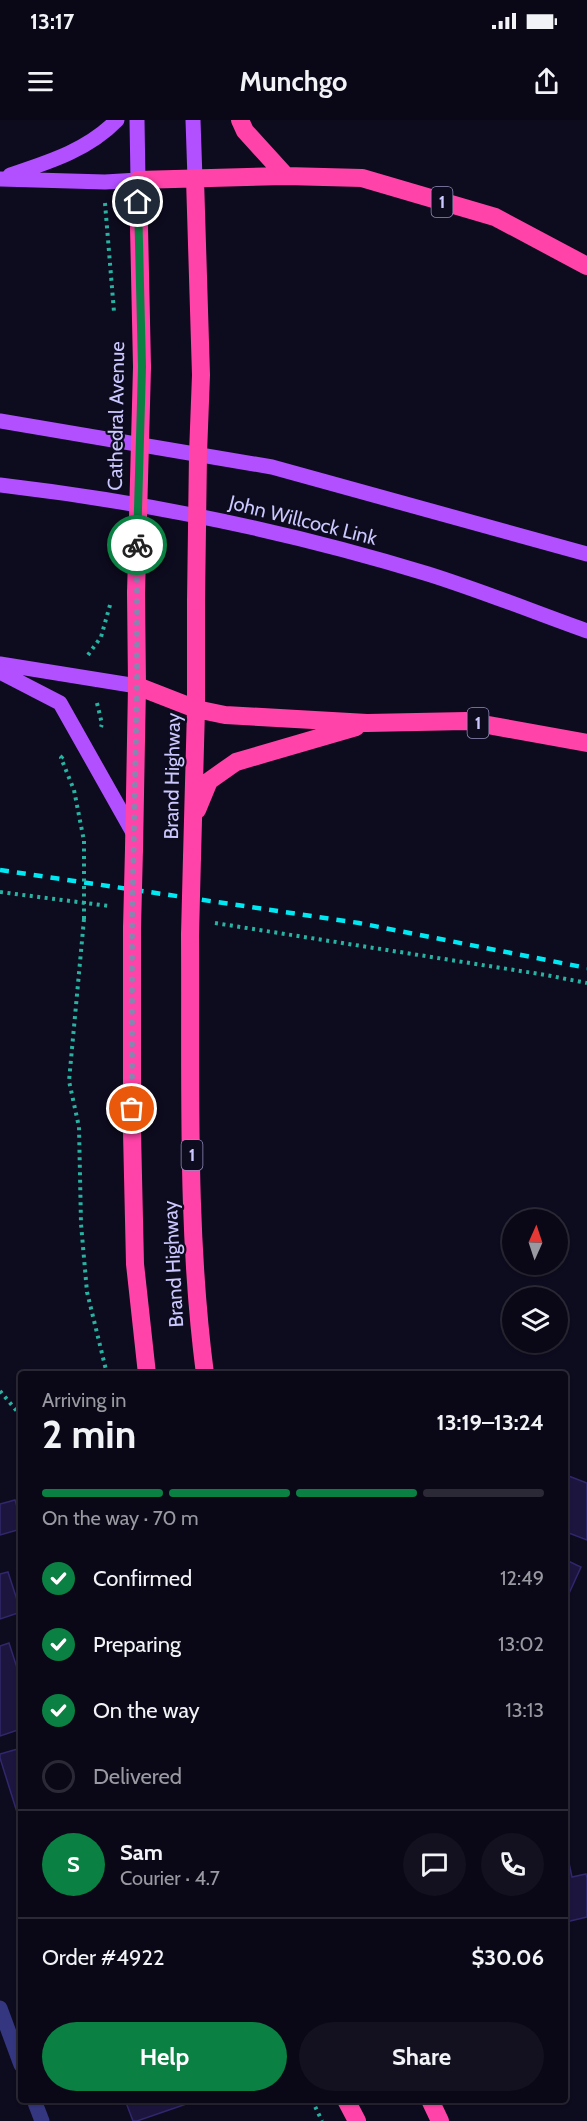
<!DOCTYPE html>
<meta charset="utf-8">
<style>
body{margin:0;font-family:Cabin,sans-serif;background:#13111f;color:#f1f3f6;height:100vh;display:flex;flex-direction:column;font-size:22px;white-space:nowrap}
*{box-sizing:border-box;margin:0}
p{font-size:20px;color:#999aa1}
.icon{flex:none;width:33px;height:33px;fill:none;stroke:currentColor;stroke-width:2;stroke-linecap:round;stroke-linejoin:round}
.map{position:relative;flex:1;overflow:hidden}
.drawer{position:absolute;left:18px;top:1251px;width:550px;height:732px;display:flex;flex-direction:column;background:#0a0816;border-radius:6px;box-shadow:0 2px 4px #0004,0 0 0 2px #2a2935}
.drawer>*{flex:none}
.needle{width:39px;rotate:3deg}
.buttons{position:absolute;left:502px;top:1089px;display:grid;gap:12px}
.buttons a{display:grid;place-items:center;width:66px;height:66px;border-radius:50%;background:#0a0816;box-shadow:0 2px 4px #0004,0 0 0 2px #2a2935;font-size:30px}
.pin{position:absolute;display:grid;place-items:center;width:51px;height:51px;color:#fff;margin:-26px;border:3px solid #fff;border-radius:50%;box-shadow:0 2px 6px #0007}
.courier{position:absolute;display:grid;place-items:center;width:60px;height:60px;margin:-30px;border:4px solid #0b8043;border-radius:50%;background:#fff;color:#222;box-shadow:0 2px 8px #0007}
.overview em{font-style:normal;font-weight:800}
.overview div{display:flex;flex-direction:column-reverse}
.overview{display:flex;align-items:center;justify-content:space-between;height:102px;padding:0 24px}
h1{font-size:39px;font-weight:800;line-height:45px}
.bar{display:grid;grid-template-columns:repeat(4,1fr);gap:9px 6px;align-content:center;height:72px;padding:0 24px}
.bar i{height:8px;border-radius:4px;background:#2a2935}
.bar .selected{background:#0b8043}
.bar p{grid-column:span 4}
.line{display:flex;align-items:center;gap:15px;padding:0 24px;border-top:2px solid #2a2935}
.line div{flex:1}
.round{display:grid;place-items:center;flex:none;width:63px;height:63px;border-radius:32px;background:#13111f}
ol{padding:0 24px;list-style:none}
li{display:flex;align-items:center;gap:18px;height:66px}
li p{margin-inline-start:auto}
li .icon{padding:6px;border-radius:50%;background:#0b8043;color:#fff;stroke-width:4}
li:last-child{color:#999aa1}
li i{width:33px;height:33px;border:3px solid #2a2935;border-radius:50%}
.primary-button{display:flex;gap:12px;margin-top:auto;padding:12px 24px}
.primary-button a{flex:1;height:69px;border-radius:36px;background:#0b8043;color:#fff;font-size:24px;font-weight:800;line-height:69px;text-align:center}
.primary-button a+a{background:#13111f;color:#f1f3f6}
.status{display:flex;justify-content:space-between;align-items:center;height:42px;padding:0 30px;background:#0a0816;direction:ltr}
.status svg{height:16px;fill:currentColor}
header{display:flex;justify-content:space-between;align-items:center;height:78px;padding:0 24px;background:#0a0816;font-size:27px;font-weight:800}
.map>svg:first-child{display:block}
.building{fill:#1c163f;stroke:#31276c;stroke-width:1.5}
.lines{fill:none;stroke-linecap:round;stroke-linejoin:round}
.path{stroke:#28b2a2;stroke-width:4;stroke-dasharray:3 4.5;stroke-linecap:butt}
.minor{stroke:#34367f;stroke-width:15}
.major{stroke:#b24fff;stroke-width:15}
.highway{stroke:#ff43a8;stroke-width:18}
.rail{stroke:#00e9f3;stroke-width:4.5;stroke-dasharray:9 8;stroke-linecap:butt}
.path-bridge{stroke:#28b2a2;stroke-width:4;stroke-dasharray:3 4.5;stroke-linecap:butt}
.highway-bridge{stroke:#ff43a8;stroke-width:18}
.done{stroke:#8886b0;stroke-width:6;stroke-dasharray:0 10.8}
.route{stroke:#0b8043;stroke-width:8}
.labels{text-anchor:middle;stroke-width:4.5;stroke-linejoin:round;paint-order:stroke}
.shield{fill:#0d0b1e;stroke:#928fbc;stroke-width:1.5}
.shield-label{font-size:18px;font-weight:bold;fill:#cbc8ff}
.street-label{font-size:20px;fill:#cbc8ff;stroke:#0d0b1e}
</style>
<div class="status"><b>13:17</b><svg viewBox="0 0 49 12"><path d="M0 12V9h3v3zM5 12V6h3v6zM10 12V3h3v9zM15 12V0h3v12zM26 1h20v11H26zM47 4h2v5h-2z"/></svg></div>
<header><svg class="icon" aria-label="menu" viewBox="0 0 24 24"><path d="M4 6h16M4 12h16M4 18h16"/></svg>Munchgo<svg class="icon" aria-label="share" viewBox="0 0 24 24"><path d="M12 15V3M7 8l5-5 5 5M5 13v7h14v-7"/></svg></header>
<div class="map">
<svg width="587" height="2001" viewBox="0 0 587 2001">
<rect width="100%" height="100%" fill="#0d0b1e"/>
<path class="building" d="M566 1355 587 1363V1420L566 1412Z
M15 1380 21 1400V1409L0 1415V1384Z
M566 1440 581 1447 566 1480Z
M8 1452 21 1492 0 1499V1454Z
M9 1523 21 1560V1609L0 1616V1526Z
M21 1628V1705L0 1638V1634Z
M566 1729 572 1757 586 1754 587 1758V1797L566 1802Z
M125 1980H198L137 2001H133Z"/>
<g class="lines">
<path class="path" d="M105 83 114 192
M88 535 101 517 110 485
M97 583 102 604 101 607
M63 636 61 638 74 670 84 721
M0 772 109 786
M84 799 69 961 79 1007 81 1104 87 1172 107 1254
M215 803 546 855 587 863
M0 1271 21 1296
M312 1980 322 2001"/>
<path class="minor" d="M0 1888 21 1945
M34 1980 42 2001"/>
<path class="major" d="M193 0 195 59
M10 55C49 42 88 30 117 0
M0 59 105 62 138 60 137 0
M0 301 272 347 587 434
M0 365C145 382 288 411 428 454 482 471 534 492 587 511
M0 544 137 566
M0 552 60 583 135 716"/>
<path class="highway" d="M240 0 245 11 286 56
M195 59 201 255 198 334
M142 247 138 60 286 56 362 58 495 97 587 146
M137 566 196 589 225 595 367 603 466 601 587 623
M197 690 209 661 236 642 356 607
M134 729 137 566 136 473
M192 737 196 589V481
M132 808V1012L135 1144 147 1254
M190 815C191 961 186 1109 205 1254
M346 1980 357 2001
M430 1980 440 2001"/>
<path class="rail" d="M0 750 359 803 587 848"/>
<path class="path-bridge" d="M84 799V721"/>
<path class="highway-bridge" d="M136 473 142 247
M196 481 198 334
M132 808 134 729
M190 815 192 737"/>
</g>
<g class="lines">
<path class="done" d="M132 989V808L137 566V425"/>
<path class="route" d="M137 425 142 247 138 82"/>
</g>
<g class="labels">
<g class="shield">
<rect x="431.5" y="67" width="21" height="30" rx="4.5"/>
<rect x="467.5" y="588" width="21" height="30" rx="4.5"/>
<rect x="181.5" y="1020" width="21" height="30" rx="4.5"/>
</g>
<g class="shield-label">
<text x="442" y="88">1</text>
<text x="478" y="609">1</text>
<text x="192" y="1041">1</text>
</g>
<g class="street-label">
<text transform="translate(116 296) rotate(-89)" y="7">Cathedral Avenue</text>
<text transform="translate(303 400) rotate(14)" y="7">John Willcock Link</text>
<text transform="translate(172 656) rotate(-89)" y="7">Brand Highway</text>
<text transform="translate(173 1144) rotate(-93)" y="7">Brand Highway</text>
</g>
</g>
</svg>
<div class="buttons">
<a><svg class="needle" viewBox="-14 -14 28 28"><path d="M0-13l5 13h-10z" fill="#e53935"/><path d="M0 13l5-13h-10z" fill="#999aa1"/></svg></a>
<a><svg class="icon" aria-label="layers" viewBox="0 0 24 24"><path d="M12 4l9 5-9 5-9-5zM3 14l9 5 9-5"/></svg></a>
</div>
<div class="pin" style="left:132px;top:989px;background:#ea580c"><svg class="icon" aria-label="bag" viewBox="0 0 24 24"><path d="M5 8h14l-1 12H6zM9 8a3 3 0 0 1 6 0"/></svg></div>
<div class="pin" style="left:138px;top:82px;background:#1f2937"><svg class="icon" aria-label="home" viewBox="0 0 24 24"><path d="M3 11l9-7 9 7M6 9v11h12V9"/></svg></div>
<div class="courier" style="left:137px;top:425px"><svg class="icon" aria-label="bike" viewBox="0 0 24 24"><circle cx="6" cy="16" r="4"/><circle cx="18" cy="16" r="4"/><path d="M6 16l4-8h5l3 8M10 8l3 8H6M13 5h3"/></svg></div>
<section class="drawer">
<div class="overview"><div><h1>2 min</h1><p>Arriving in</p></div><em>13:19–13:24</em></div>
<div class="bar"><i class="selected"></i><i class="selected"></i><i class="selected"></i><i></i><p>On the way · 70 m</p></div>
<ol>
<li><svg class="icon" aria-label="check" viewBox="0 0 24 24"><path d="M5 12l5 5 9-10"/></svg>Confirmed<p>12:49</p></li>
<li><svg class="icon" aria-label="check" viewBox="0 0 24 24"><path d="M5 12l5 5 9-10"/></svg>Preparing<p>13:02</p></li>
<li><svg class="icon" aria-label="check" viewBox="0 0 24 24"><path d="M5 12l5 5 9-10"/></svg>On the way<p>13:13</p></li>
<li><i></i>Delivered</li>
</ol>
<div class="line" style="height:108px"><b class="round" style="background:#0b8043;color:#fff">S</b><div><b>Sam</b><p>Courier · 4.7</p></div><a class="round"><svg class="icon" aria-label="chat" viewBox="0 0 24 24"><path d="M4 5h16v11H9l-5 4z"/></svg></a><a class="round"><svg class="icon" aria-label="phone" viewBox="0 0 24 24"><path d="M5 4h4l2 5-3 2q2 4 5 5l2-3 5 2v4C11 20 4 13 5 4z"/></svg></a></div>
<div class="line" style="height:78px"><div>Order #4922</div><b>$30.06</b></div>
<div class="primary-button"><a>Help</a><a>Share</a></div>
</section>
</div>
